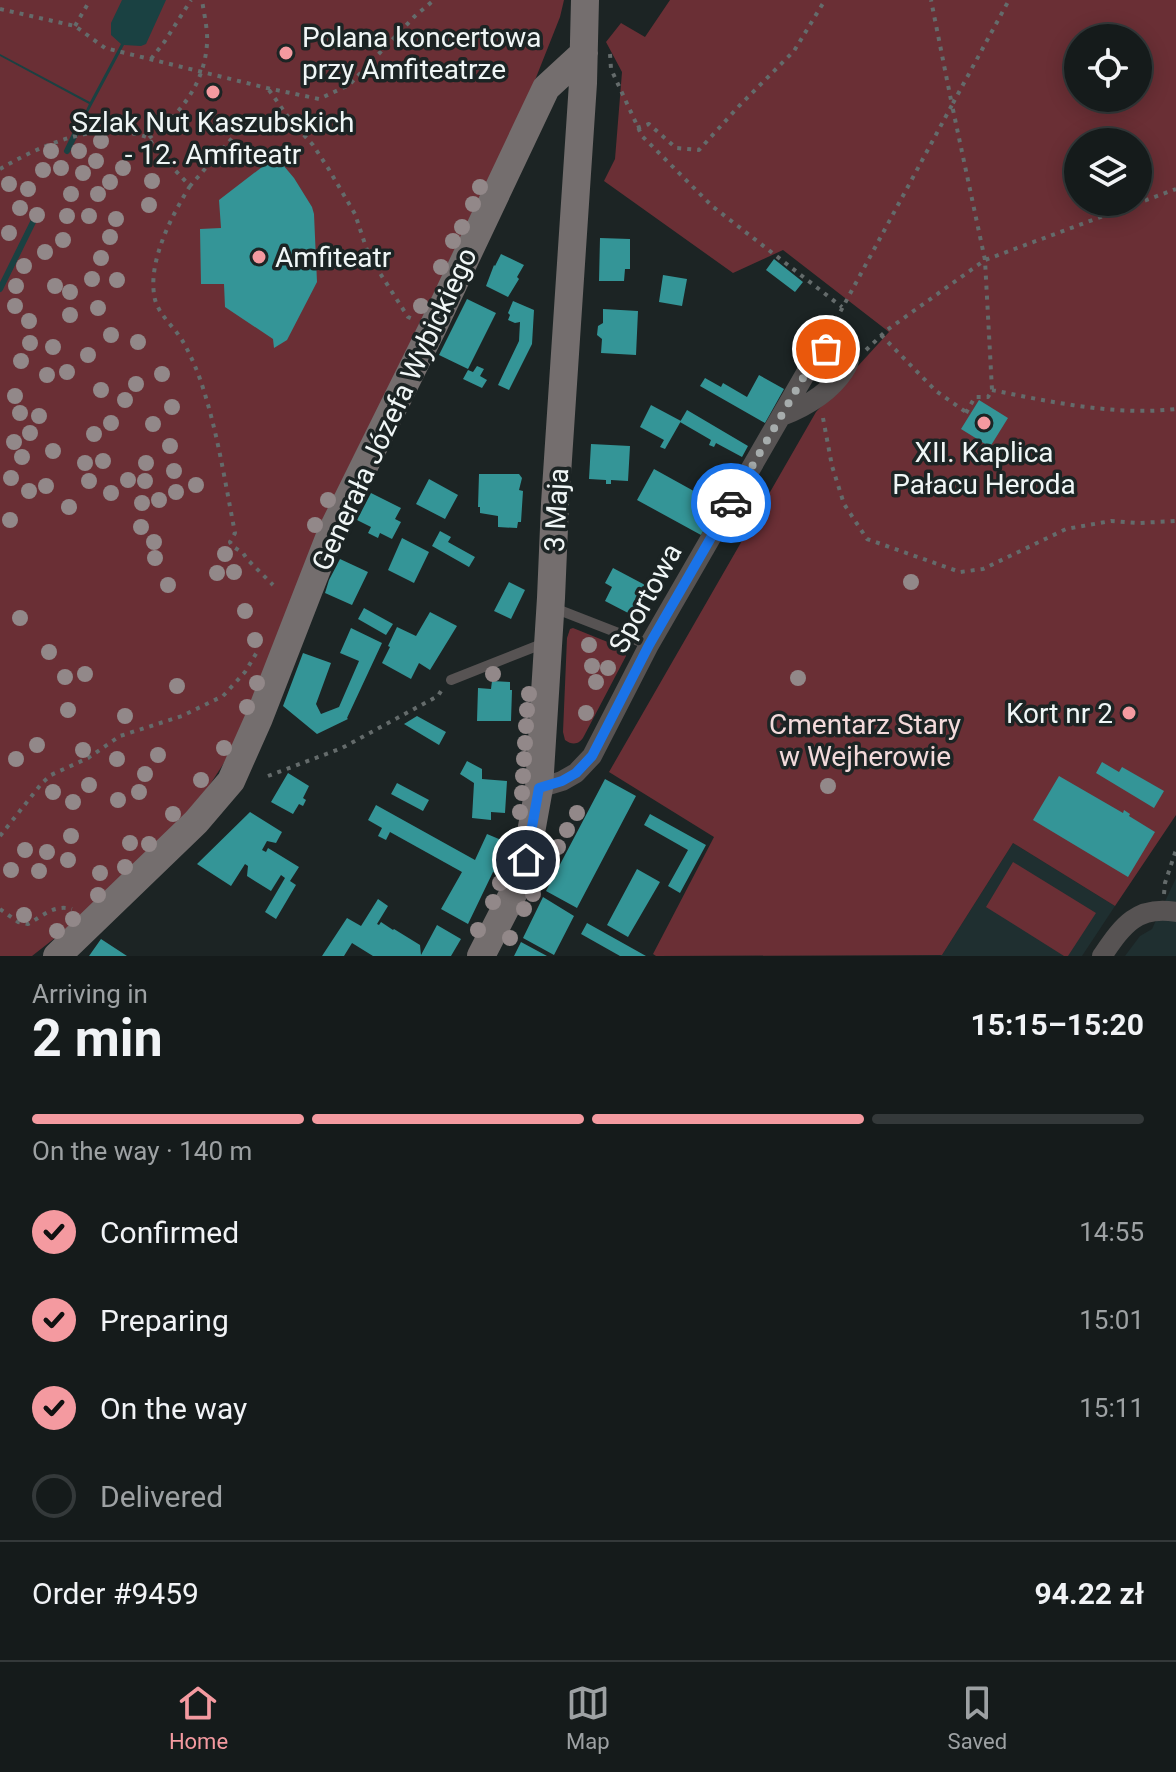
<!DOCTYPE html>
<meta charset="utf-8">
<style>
body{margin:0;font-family:Roboto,sans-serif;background:#1e2424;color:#f1f3f6;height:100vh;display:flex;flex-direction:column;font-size:30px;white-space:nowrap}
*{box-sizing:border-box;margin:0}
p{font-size:26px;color:#9da1a3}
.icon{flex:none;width:44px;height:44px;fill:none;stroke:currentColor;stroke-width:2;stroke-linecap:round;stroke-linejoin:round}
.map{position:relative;height:956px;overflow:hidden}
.panel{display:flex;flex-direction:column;background:#151b1b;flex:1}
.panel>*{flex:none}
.fabs{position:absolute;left:1064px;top:24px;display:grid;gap:16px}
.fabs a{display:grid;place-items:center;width:88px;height:88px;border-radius:50%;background:#151b1b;box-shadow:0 4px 20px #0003,0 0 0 2px #34393a;font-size:40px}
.pin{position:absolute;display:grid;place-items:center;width:68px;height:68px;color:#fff;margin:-34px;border:4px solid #fff;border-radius:50%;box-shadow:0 2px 8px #0007}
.courier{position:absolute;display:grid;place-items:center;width:80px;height:80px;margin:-40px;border:6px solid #1a73e8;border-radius:50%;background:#fff;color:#222;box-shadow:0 2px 10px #0007}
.head em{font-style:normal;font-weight:700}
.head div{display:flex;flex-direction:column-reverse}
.head{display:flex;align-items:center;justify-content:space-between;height:136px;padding:0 32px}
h1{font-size:52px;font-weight:700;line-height:60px}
.bar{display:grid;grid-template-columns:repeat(4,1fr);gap:12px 8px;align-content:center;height:96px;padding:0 32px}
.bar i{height:10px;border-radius:6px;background:#34393a}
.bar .selected{background:#f49aa0}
.bar p{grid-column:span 4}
.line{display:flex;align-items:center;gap:20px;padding:0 32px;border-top:2px solid #34393a}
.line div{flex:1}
ol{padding:0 32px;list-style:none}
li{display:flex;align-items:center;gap:24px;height:88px}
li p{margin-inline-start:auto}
li .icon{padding:8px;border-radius:50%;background:#f49aa0;color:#111;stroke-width:4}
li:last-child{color:#9da1a3}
li i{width:44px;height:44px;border:4px solid #34393a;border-radius:50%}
.menu{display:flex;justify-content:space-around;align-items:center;height:112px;border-top:2px solid #34393a;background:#151b1b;font-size:22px;color:#9da1a3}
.menu a{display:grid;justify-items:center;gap:4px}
.menu .selected{color:#f49aa0}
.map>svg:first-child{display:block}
.built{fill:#1f2f30}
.green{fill:#6a2f35;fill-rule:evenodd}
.water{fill:#1a4142}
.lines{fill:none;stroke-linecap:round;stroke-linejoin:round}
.stream{stroke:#1a4142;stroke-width:6}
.building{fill:#349597}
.path{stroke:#646b6b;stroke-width:4;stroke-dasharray:4 6;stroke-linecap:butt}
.lane{stroke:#575353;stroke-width:10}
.street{stroke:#575353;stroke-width:20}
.secondary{stroke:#746e6e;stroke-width:28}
.tree{fill:#928889}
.done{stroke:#a6acac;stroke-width:8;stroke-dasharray:0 14.4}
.route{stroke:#1a73e8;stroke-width:10}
.poi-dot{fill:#f49aa0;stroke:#1c2424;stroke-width:3}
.labels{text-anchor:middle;stroke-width:7;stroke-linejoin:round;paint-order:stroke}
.poi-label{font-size:28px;fill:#f0f6f6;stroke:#1c2424;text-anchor:start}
.street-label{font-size:28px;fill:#f0f6f6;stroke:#1c2424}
.park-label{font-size:28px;fill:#f3dadb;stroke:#1c2424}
</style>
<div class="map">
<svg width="1176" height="956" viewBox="0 0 1176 956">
<rect width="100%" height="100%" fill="#1c2424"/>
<path class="built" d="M1013 843 1115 906 1082 956H940L942 955Z
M1176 878V956H1125L1140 936 1152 929Z"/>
<path class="green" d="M0 0H564L560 17 518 123 233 749 198 803 78 920 32 956H0Z
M670 0H1176V815L1115 906 1013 843 942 955 656 956 653 954 714 837 609 772 816 412 889 332 783 250 733 273 604 181 615 159 622 72 606 42 621 23 645 37ZM1078 38H1138V98H1078ZM1078 142H1138V202H1078Z
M573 628 620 647 625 652 626 656 584 736C580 744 573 746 565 740L563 732 567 638 570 629Z
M1013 862 1096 913 1068 956H1064L986 907Z"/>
<path class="water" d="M122 0H166L146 44 141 46 124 45 79 129H77L89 104 0 56V54L90 102 121 44 111 35V23Z"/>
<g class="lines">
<path class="stream" d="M67 151 81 122
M0 289 38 212"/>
</g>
<path class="building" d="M259 153H273L294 178 312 207 314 214 317 282 287 340 274 348 273 339 225 307 224 284H201L200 229 221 228 219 200 262 167 257 159Z
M600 238 630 239V269H625L624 281H599Z
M501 254 524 265 517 277 519 279 508 297 486 286 494 265 495 266Z
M774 259 803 282 795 292 766 270Z
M663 275 687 279 682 306 659 302Z
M467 299 496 313 468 369 439 355Z
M513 301 534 310 532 344 509 390 498 385 519 341 520 322 515 323 508 320 510 315 508 313Z
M603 309 638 311 636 355 601 353 602 339 597 335 598 326 603 323Z
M477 366 484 369 480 376 487 380 482 388 463 379 468 370 473 372Z
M759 375 784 389 765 423 700 386 705 378 721 387 723 383 747 397Z
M979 400 1008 418 990 447 961 429Z
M651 405 681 421 665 449 660 447 664 440 640 427Z
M687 410 748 446 742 457 716 443 714 447 709 445 711 440 680 422Z
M591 444 630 446 628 481 611 480V484H606V480L589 479Z
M654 469 710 500 725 474 733 479 701 535 637 500Z
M479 474H519L522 478 519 490 523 491 521 522H518L517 528 498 527V516L480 513V507H478Z
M429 479 458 495 445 519 416 504Z
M371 493 401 508 395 519 401 522 392 539 380 533 378 538 368 533 371 527 357 520Z
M440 531 451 537 448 542 475 557 469 567 432 546Z
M402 538 429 552 414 583 388 570Z
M340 559 368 572 352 605 325 593 329 580Z
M613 568 647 586 632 615 605 601 612 587 605 583Z
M509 582 525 590 511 619 494 611Z
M364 608 393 624 386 635 358 619Z
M430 612 457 626 430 670 419 663 411 679 382 663 390 647 388 646 397 627 416 636Z
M351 628 382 643 347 718 348 719 317 734 283 706 303 653 331 663 316 704 321 714 339 707 359 661 340 653Z
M492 681 510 682V690H512L511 721H477L478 688 491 689Z
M417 716 446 732 439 745 404 724Z
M467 761 482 769V779L507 781 505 813 491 812V820L472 818 474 783 460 774Z
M1102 762 1119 772 1122 767 1164 791 1154 808 1096 773Z
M288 773 309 786 303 798 306 800 303 806 299 804 293 814 271 802Z
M1059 776 1123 813 1124 810 1130 814 1129 816 1155 832 1128 877 1033 820Z
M605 779 636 796 577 908 546 891Z
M397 783 429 800 423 811 391 794Z
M376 805 475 860 487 834 506 842 496 865 498 867 496 873 493 872 468 924 441 909 462 872 390 832 386 840 378 836 382 828 368 820Z
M250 812 282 832 276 843 267 841 262 850 266 852 268 848 299 867 290 881 296 885 276 919 265 912 285 878 281 875 271 891 247 876 248 866 245 864 231 886 197 864Z
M650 814 706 845 680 893 668 886 688 850 644 825Z
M637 869 660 882 628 937 607 925Z
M543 897 574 916 554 955 523 938Z
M378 899 388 906 377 924 379 925 381 922 393 930 394 929 420 945 421 955 437 925 461 939 451 956H373L352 943 344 956H322L347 918 361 926Z
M587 923 646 956H620L581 934Z
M101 939 127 956H89Z
M521 942 547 956H514Z"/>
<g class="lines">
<path class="path" d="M0 9 75 26 105 48 267 88 319 99 349 85 415 16 434 0
M75 26 90 0
M610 54 611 69 642 136 712 206 842 307
M151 59 165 41 191 0
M269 90 291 121
M637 128 649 124 676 148 699 150 740 105 794 51 825 0
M149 138C180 114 204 85 207 44 208 30 204 14 202 0
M0 169C43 144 100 119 149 138L155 149 190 186 241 128 253 119 291 121 313 145 328 168 355 214 369 256 408 317 413 319
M190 186C172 215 149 259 154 294 156 313 172 324 182 340 189 352 195 365 200 379 217 428 225 482 235 533L230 542 232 546 243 553 247 559 273 585
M831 329 952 105 931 0
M881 335 936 391 970 415
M866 350 887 330 985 260 1176 189
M992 390C1051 402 1116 416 1176 409
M966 413 975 397H988L992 390 985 260 952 105 1009 0
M823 418 832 466 844 504 867 539 960 572 983 569 1066 529 1111 521 1139 523 1176 521
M268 776 342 748 438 696 441 691
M0 836 42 783 51 775 88 758 120 736 182 716 223 696 245 672 257 652
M1164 894 1165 883 1176 850
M0 909 18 922 28 924C43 916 54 904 72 909"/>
<path class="lane" d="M554 608 649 645
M451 680 547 642"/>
<path class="street" d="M539 788 562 781 576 773 592 756 649 645 818 352C835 345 860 348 844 371 830 392 805 407 782 416
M1102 956C1122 927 1136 905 1176 912"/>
<path class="secondary" d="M57 956 196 822 231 781 259 718 331 533 433 327 546 88 584 53
M481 956 517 886 526 860 539 788 551 598 555 504 583 83 585 0"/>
</g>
<g class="tree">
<circle cx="101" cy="141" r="8"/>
<circle cx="51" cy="151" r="8"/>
<circle cx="79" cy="151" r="8"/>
<circle cx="96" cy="161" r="8"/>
<circle cx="61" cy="168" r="8"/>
<circle cx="123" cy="168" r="8"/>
<circle cx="43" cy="170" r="8"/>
<circle cx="83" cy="173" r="8"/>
<circle cx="152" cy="181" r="8"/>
<circle cx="110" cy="182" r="8"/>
<circle cx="9" cy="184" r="8"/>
<circle cx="480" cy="187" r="8"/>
<circle cx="28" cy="189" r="8"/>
<circle cx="71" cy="194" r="8"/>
<circle cx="98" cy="194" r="8"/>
<circle cx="473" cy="204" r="8"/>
<circle cx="149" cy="205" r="8"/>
<circle cx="20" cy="208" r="8"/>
<circle cx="37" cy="215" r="8"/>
<circle cx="67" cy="216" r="8"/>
<circle cx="89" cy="216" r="8"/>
<circle cx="116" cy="219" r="8"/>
<circle cx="462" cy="227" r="8"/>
<circle cx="9" cy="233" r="8"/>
<circle cx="110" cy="237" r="8"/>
<circle cx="63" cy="240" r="8"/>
<circle cx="453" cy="241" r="8"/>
<circle cx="45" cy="252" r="8"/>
<circle cx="101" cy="258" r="8"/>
<circle cx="24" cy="266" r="8"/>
<circle cx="441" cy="267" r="8"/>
<circle cx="92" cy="279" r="8"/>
<circle cx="117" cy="280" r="8"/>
<circle cx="16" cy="286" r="8"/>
<circle cx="55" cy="286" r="8"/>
<circle cx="70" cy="292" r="8"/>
<circle cx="15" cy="306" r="8"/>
<circle cx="421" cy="306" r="8"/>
<circle cx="98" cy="308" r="8"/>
<circle cx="70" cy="315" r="8"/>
<circle cx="29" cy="321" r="8"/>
<circle cx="111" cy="335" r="8"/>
<circle cx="138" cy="342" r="8"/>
<circle cx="30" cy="343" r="8"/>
<circle cx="53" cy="347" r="8"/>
<circle cx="88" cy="355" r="8"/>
<circle cx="21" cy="361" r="8"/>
<circle cx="67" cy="372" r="8"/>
<circle cx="162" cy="374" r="8"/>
<circle cx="47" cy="375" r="8"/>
<circle cx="136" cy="384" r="8"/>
<circle cx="101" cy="390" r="8"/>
<circle cx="15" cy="396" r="8"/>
<circle cx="125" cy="400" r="8"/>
<circle cx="172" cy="407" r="8"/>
<circle cx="20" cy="413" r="8"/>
<circle cx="39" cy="416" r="8"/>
<circle cx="111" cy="423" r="8"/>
<circle cx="153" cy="424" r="8"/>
<circle cx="30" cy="433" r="8"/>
<circle cx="94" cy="434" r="8"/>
<circle cx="14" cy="442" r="8"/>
<circle cx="170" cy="446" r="8"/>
<circle cx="53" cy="451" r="8"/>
<circle cx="22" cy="457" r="8"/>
<circle cx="103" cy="461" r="8"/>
<circle cx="85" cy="463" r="8"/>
<circle cx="146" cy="463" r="8"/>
<circle cx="174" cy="471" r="8"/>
<circle cx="11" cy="478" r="8"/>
<circle cx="128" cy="480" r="8"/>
<circle cx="89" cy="481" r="8"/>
<circle cx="145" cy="481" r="8"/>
<circle cx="196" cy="485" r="8"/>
<circle cx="46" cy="486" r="8"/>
<circle cx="29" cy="491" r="8"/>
<circle cx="176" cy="492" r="8"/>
<circle cx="111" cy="493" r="8"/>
<circle cx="159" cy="500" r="8"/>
<circle cx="328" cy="500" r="8"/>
<circle cx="142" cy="503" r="8"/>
<circle cx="69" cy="507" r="8"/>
<circle cx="10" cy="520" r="8"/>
<circle cx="315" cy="525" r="8"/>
<circle cx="141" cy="527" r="8"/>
<circle cx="154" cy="542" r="8"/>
<circle cx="225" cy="554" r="8"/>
<circle cx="155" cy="558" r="8"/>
<circle cx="234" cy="572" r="8"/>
<circle cx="217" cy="573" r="8"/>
<circle cx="911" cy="582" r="8"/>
<circle cx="168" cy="585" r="8"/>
<circle cx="245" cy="611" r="8"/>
<circle cx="20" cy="618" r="8"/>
<circle cx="255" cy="640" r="8"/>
<circle cx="589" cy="645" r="8"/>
<circle cx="49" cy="652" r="8"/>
<circle cx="592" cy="666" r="8"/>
<circle cx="608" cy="668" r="8"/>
<circle cx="85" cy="674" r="8"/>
<circle cx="493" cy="674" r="8"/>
<circle cx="65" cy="677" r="8"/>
<circle cx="798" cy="678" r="8"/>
<circle cx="596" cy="682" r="8"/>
<circle cx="257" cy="683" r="8"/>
<circle cx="177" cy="686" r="8"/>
<circle cx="529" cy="694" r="8"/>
<circle cx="247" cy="707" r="8"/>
<circle cx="68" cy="710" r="8"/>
<circle cx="527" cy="710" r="8"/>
<circle cx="586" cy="713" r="8"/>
<circle cx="125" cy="716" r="8"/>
<circle cx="526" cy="726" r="8"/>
<circle cx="525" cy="743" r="8"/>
<circle cx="37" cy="745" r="8"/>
<circle cx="224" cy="748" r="8"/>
<circle cx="83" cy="750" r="8"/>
<circle cx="158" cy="755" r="8"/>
<circle cx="16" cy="759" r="8"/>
<circle cx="117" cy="759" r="8"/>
<circle cx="524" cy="759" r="8"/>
<circle cx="145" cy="774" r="8"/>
<circle cx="523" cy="776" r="8"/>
<circle cx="201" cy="780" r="8"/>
<circle cx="89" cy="785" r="8"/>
<circle cx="828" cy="786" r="8"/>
<circle cx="53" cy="792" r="8"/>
<circle cx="139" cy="792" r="8"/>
<circle cx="522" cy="793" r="8"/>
<circle cx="118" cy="800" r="8"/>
<circle cx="73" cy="802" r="8"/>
<circle cx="520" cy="812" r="8"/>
<circle cx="577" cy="813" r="8"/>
<circle cx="173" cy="814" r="8"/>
<circle cx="567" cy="830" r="8"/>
<circle cx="71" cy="836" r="8"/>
<circle cx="130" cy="843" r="8"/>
<circle cx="149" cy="844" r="8"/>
<circle cx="558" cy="847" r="8"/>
<circle cx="25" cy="850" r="8"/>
<circle cx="513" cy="850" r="8"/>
<circle cx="47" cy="852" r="8"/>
<circle cx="68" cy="860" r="8"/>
<circle cx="507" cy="866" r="8"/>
<circle cx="125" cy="867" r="8"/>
<circle cx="547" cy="868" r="8"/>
<circle cx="11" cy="870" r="8"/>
<circle cx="39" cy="871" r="8"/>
<circle cx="100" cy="873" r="8"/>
<circle cx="500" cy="883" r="8"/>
<circle cx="533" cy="894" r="8"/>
<circle cx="98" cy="895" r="8"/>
<circle cx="493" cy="902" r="8"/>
<circle cx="524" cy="909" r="8"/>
<circle cx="24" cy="915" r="8"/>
<circle cx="73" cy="919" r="8"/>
<circle cx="478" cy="930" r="8"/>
<circle cx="57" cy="931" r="8"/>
<circle cx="510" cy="938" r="8"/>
</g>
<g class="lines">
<path class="done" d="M731 503 818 352 826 349"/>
<path class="route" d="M526 860 539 788 562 781 576 773 592 756 649 645 731 503"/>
</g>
<g class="poi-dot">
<circle cx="286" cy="53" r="8"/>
<circle cx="213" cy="92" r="8"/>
<circle cx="259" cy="257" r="8"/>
<circle cx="984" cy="423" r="8"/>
<circle cx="1129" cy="713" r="8"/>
</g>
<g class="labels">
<g class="poi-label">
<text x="302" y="47">Polana koncertowa<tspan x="302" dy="32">przy Amfiteatrze</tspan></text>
<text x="213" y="132" text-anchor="middle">Szlak Nut Kaszubskich<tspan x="213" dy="32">- 12. Amfiteatr</tspan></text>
<text x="275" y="267">Amfiteatr</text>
<text x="984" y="462" text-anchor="middle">XII. Kaplica<tspan x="984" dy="32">Pałacu Heroda</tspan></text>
<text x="1113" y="723" text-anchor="end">Kort nr 2</text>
</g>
<g class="street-label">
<text transform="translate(394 409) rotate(-65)" y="10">Generała Józefa Wybickiego</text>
<text transform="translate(556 510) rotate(-87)" y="10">3 Maja</text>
<text transform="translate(645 598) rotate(-61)" y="10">Sportowa</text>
</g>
<g class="park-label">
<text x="865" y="734">Cmentarz Stary<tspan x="865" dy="32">w Wejherowie</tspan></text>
</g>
</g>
</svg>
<div class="fabs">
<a><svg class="icon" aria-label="locate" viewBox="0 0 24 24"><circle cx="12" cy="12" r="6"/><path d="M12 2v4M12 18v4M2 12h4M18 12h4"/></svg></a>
<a><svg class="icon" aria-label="layers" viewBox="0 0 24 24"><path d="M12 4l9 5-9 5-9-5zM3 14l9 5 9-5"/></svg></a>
</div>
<div class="pin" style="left:826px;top:349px;background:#ea580c"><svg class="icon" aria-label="bag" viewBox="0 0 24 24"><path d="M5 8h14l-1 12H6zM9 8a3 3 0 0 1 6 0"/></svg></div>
<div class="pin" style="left:526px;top:860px;background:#1f2937"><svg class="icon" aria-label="home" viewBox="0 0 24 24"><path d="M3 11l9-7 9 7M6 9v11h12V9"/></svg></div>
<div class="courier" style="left:731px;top:503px"><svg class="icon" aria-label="car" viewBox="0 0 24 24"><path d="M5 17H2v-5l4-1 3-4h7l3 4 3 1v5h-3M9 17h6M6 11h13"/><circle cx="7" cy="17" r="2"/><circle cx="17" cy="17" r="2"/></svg></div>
</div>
<section class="panel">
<div class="head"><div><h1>2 min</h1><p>Arriving in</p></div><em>15:15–15:20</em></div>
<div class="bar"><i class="selected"></i><i class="selected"></i><i class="selected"></i><i></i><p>On the way · 140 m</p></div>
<ol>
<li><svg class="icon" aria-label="check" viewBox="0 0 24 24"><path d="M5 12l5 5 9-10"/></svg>Confirmed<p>14:55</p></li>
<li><svg class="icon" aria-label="check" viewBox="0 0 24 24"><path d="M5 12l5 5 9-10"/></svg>Preparing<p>15:01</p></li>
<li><svg class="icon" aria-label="check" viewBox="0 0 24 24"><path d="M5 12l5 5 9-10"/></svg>On the way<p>15:11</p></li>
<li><i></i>Delivered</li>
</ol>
<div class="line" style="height:104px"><div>Order #9459</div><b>94.22 zł</b></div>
</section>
<nav class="menu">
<a class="selected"><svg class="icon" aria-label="home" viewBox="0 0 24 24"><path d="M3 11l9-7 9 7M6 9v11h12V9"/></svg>Home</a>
<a><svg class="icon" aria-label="map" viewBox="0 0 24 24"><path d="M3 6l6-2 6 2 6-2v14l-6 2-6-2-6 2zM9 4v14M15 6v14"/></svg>Map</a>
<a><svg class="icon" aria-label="saved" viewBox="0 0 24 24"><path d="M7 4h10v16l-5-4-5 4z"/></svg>Saved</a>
</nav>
